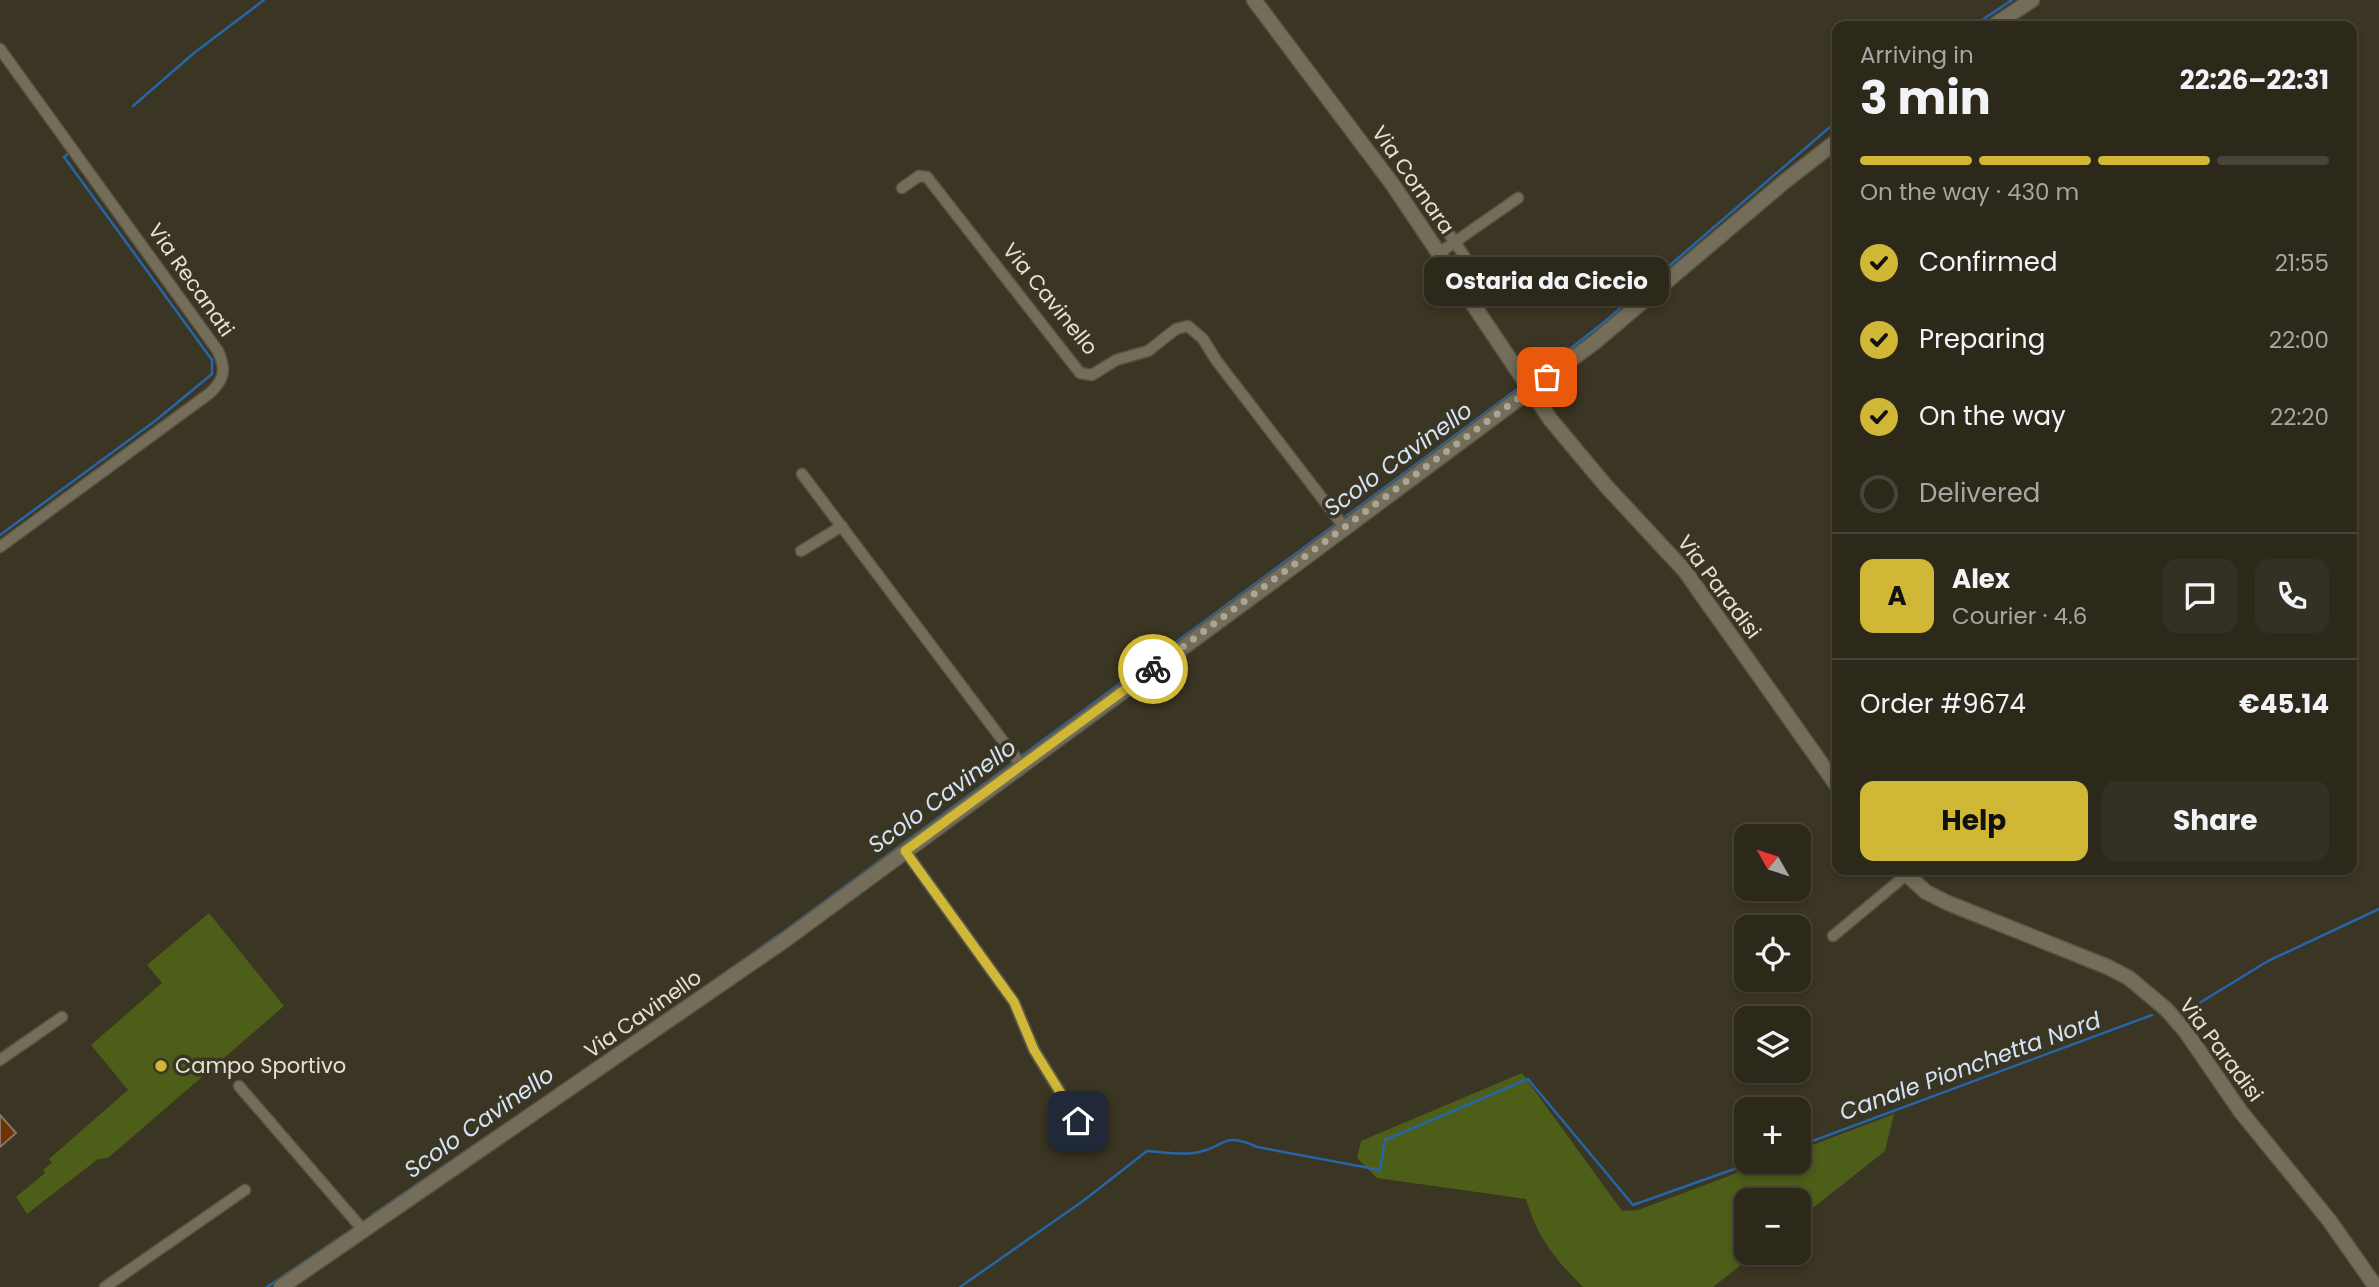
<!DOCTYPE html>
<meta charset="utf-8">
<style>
body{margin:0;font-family:Poppins,sans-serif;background:#343023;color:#f1f3f6;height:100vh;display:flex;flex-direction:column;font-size:26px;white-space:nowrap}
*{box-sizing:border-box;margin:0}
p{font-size:23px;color:#a6a6a2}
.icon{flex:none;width:38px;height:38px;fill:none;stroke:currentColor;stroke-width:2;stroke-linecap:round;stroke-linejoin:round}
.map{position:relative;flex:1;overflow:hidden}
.sheet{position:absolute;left:1832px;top:21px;width:525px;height:854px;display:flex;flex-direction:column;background:#2c281a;border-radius:14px;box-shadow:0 4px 10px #0003,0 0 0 2px #484439}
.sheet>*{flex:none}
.needle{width:46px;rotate:309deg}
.controls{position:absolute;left:1734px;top:824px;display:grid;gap:14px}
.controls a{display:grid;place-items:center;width:77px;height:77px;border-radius:14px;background:#2c281a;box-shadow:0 4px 10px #0003,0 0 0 2px #484439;font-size:35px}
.pin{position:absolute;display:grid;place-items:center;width:60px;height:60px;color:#fff;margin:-30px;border-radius:14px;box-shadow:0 4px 10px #0006}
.courier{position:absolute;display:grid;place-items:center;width:70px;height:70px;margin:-35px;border:5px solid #d1b736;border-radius:50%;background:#fff;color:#222;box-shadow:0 2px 9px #0007}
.bubble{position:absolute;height:49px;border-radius:14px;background:#2c281a;box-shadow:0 4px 10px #0003,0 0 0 2px #484439;font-size:23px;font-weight:700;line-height:49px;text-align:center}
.overview em{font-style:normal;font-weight:700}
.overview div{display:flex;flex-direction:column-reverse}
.overview{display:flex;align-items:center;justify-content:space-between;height:119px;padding:0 28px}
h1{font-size:46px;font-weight:700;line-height:52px}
.bar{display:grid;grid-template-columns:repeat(4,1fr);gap:10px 7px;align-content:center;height:84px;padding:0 28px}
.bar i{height:9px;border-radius:5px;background:#484439}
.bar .selected{background:#d1b736}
.bar p{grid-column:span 4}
.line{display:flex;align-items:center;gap:18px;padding:0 28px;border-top:2px solid #484439}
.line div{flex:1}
.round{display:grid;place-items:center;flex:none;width:74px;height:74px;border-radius:14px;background:#343023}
ol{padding:0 28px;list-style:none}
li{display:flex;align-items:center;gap:21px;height:77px}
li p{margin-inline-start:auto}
li .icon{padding:7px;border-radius:50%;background:#d1b736;color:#111;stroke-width:4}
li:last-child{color:#a6a6a2}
li i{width:38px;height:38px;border:4px solid #484439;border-radius:50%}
.button{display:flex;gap:14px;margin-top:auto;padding:14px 28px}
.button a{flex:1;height:80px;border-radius:14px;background:#d1b736;color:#111;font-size:28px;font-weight:700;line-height:80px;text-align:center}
.button a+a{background:#343023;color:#f1f3f6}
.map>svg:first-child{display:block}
.green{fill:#4d5e18}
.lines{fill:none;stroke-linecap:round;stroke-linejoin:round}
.stream{stroke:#2565a8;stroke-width:2.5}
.building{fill:#6e3400;stroke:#887468;stroke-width:2}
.street-casing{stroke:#585444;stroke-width:13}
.secondary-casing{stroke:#585444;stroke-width:17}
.street{stroke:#746d59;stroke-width:10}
.secondary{stroke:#746d59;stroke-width:14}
.done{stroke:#a9a597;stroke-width:7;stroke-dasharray:0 12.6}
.route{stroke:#d1b736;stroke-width:9}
.poi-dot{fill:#d1b736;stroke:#3b3523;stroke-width:2.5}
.labels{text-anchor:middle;stroke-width:7;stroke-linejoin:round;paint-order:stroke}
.street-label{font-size:21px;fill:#e4e1d6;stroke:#3b3523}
.poi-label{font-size:21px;fill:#e4e1d6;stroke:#3b3523;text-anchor:start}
.water-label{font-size:23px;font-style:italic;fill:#d4e4f7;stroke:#3b3523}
</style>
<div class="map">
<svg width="2379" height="1287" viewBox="0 0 2379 1287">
<rect width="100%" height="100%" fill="#3b3523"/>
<path class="green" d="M209 913 284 1006 108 1158 98 1159 27 1214 16 1197 45 1173 43 1170 52 1163 49 1159 128 1090 91 1045 162 983 147 965Z
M1522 1073 1622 1211 1638 1210 1766 1162H1799V1150L1894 1114 1885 1151 1799 1219V1200H1746V1253H1756L1713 1287H1583C1554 1258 1538 1238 1526 1199L1377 1178 1357 1158 1361 1141Z"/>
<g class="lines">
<path class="stream" d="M1973 26 2012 0
M133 106 194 53 264 0
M1530 380 1603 323 1838 120
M1341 520 1520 387
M0 535 155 421 212 374V360L64 157 68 154
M1020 757 1336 524
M692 996 787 929 1015 761
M2188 1010 2268 961 2379 909
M1799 1146 2152 1015
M372 1215 508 1122
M267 1287 345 1234
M960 1287 1083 1201 1147 1151C1162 1152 1179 1155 1193 1153 1226 1149 1220 1130 1257 1147L1380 1170 1385 1140 1528 1079 1633 1205 1754 1162"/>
</g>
<path class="building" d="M1566 377 1575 388 1551 404 1545 394Z
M0 1115 16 1133 0 1147Z"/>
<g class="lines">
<g class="street-casing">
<path id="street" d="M0 49 218 351C226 369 225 379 210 393L0 547
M902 188 919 176 927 177 1080 373 1092 375 1116 360 1148 351 1176 329 1188 326 1203 339 1216 360 1345 528
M1427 202 1492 296
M1439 253 1518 198
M802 474 1022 766
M801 551 842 526
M905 851 1014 1002 1034 1050 1078 1121
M1833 936 1906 875
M0 1060 62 1017
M239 1086 364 1231
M105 1287 245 1190"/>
</g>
<g class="secondary-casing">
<path id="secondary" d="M1254 0 1393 185 1550 419 1606 486 1685 571 1838 787
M1993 26 2032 0
M1902 870 1926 892 1948 903 2108 967 2129 978 2166 1009 2186 1032 2241 1112 2329 1220 2376 1287
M281 1287 785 940 1298 563 1595 342 1784 182 1838 140"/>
</g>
<use href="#street" class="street"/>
<use href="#secondary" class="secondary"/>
</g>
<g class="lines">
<path class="done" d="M1153 669 1547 377"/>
<path class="route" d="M1078 1121 1034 1050 1014 1002 905 851 1153 669"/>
</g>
<circle class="poi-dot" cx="161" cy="1066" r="7"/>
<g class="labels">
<g class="street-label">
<text transform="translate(1413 180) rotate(55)" y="7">Via Cornara</text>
<text transform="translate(191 280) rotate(55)" y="7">Via Recanati</text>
<text transform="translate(1050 299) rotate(51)" y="7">Via Cavinello</text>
<text transform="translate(1719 587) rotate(53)" y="7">Via Paradisi</text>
<text transform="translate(643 1014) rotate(-35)" y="7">Via Cavinello</text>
<text transform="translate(2221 1050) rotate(53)" y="7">Via Paradisi</text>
</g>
<g class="poi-label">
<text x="175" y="1073">Campo Sportivo</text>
</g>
<g class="water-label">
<text transform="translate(1398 459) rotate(-36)" y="8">Scolo Cavinello</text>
<text transform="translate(942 796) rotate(-36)" y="8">Scolo Cavinello</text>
<text transform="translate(1970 1066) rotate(-20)" y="8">Canale Pionchetta Nord</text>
<text transform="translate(479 1122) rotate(-35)" y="8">Scolo Cavinello</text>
</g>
</g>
</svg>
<div class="controls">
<a><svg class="needle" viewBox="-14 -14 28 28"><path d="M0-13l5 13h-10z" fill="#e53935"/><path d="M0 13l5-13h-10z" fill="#a6a6a2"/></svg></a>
<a><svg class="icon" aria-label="locate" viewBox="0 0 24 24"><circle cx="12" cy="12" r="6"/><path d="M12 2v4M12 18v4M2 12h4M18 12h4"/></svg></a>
<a><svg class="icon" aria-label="layers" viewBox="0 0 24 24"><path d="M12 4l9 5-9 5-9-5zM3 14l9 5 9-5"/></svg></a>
<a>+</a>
<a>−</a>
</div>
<div class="pin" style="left:1547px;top:377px;background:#ea580c"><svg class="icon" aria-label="bag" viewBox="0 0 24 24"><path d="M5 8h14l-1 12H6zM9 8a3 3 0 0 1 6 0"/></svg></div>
<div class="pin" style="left:1078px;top:1121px;background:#1f2937"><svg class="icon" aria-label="home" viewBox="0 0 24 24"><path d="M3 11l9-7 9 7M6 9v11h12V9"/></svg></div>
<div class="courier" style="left:1153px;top:669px"><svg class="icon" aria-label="bike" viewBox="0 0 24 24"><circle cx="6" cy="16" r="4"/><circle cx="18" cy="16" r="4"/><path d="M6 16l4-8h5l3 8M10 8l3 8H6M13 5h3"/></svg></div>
<div class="bubble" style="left:1424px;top:257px;width:245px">Ostaria da Ciccio</div>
<section class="sheet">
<div class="overview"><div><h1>3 min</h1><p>Arriving in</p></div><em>22:26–22:31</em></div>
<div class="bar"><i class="selected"></i><i class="selected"></i><i class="selected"></i><i></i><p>On the way · 430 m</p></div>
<ol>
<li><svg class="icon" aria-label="check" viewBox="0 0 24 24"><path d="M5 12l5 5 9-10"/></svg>Confirmed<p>21:55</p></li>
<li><svg class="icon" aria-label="check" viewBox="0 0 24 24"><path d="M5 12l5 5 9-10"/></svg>Preparing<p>22:00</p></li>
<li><svg class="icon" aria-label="check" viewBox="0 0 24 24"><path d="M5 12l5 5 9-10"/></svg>On the way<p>22:20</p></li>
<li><i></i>Delivered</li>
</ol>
<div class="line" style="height:126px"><b class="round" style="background:#d1b736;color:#111">A</b><div><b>Alex</b><p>Courier · 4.6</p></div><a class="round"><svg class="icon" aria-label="chat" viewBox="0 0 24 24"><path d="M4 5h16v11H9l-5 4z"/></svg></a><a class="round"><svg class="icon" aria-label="phone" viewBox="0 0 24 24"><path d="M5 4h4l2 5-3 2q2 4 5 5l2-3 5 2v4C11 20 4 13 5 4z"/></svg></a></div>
<div class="line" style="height:91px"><div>Order #9674</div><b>€45.14</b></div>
<div class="button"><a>Help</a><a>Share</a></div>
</section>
</div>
